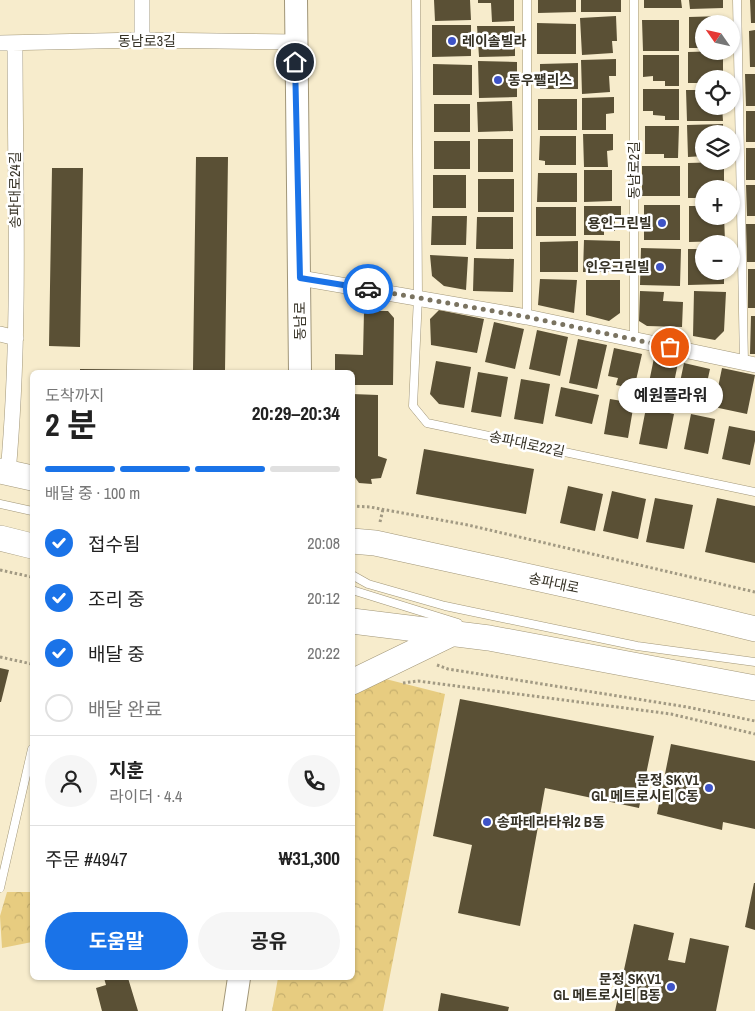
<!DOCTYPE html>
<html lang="ko">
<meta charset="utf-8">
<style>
body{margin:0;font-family:"Archivo Narrow","Noto Sans KR",sans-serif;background:#f6f6f6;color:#222;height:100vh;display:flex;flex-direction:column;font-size:19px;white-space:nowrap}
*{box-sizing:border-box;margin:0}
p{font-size:16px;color:#767676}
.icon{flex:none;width:28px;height:28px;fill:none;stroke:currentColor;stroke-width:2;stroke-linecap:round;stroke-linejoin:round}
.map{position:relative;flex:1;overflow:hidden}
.details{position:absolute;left:30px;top:370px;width:325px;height:610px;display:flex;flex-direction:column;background:#fff;border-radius:8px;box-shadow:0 1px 4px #0004}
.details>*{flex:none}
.needle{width:32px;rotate:304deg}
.controls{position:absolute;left:695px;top:15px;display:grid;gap:10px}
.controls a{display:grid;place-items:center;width:45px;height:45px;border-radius:50%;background:#fff;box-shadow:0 1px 4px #0004;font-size:25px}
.pin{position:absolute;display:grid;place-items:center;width:42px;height:42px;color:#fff;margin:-21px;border:2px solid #fff;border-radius:50%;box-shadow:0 1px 5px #0007}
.courier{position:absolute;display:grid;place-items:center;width:50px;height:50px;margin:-25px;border:4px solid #1a73e8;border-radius:50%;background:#fff;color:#222;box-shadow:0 1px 6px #0007}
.bubble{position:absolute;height:35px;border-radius:18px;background:#fff;box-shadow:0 1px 4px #0004;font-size:16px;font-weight:700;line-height:35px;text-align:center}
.overview em{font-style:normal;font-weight:700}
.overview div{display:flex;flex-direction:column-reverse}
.overview{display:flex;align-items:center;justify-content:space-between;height:85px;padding:0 15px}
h1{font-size:32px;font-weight:700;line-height:38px}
.bar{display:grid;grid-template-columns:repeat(4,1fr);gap:8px 5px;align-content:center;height:60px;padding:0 15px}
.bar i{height:6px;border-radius:4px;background:#e0e0e0}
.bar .on{background:#1a73e8}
.bar p{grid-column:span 4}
.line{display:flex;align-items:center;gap:12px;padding:0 15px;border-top:1px solid #e0e0e0}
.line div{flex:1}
.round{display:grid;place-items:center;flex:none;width:52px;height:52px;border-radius:26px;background:#f6f6f6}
ol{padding:0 15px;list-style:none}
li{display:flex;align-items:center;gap:15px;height:55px}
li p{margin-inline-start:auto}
li .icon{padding:5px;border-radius:50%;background:#1a73e8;color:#fff;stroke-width:4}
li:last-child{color:#767676}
li i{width:28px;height:28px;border:2px solid #e0e0e0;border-radius:50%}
.action{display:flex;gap:10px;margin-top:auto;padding:10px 15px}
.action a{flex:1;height:58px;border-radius:30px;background:#1a73e8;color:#fff;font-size:20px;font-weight:700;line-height:58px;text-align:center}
.action a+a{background:#f6f6f6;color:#222}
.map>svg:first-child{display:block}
.forest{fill:url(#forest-crowns)}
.building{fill:#5a5035}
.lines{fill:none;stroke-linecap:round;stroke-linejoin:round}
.lane-casing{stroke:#a19678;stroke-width:9}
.street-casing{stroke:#a19678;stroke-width:16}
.secondary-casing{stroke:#a19678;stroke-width:24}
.primary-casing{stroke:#a19678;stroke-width:26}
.path{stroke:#a29a83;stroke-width:3;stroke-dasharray:2.5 2.5;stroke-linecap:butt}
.lane{stroke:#fff;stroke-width:8}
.street{stroke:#fff;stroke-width:15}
.secondary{stroke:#fff;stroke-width:22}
.primary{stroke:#fff;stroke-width:25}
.done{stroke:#7a7360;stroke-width:5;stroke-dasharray:0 9}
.route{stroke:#1a73e8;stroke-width:6}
.poi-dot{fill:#3e53c6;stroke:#fff;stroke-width:2}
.labels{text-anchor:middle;stroke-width:5;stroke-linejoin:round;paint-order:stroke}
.street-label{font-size:14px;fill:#363226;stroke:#fff}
.poi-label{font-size:14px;font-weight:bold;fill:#363226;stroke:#fff;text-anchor:end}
</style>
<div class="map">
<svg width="755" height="1011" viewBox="0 0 755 1011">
<defs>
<pattern id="forest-crowns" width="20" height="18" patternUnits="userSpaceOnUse" patternTransform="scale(1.25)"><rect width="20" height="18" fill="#e7cc80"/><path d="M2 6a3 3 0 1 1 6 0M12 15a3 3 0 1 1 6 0" fill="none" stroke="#c7b06e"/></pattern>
</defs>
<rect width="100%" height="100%" fill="#f7eccc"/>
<path class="forest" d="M354 671 445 694 383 1011H272L278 978H352L353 673Z
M7 892H32V942L2 948 0 916Z"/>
<path class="building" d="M434 0H470L471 20 435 21Z
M478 0H514V21L492 22 491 3H478Z
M538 0H576V12L538 13Z
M581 0H621V12H581Z
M644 0H681L682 8H644Z
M689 0H723V8L690 9Z
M750 0H755V23H751Z
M616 16 617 41H612L613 53 582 55 580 18Z
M723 16V24H704V48H689V17Z
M642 20H679V51H643Z
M537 23 576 24V54H537Z
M432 25H471V56L432 57Z
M477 26H515V56L479 57Z
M755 30V67H750L749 31Z
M723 51V79H704V83H688V52Z
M643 55H679V86H665V81H653V76L643 77Z
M616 59V76H609L610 92 582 94 581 60Z
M478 61 517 62V97L479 98Z
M578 63V89H540V64Z
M433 64 472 65V95H433Z
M745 74H755V106H746Z
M643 89H679V120H665V116L653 115V111H643Z
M686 90H704V106H722L723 121H687Z
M614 97V113L606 114V130H582V98Z
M538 99H577V130H538Z
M512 101 513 131 478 132 477 102Z
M434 104H470V132H434Z
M746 111H755V142H746Z
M723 124V134H704V156L688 157 687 125Z
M645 126H679L678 158H664V154H645Z
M583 134H613V150L607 151 608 167H584Z
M540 136H576V165H545V161L539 160Z
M478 139H513V172H478Z
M434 141H470V169H434Z
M746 148H755V180H746Z
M196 157H228L225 372H80V369L193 370Z
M724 162V189H704V198H688V163Z
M642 166H680V196H642Z
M52 168H83L80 347 49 346Z
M584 170H612V201L584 202Z
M538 173H577V202H537Z
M433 175H466V208H433Z
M478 179H514V212H478Z
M746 185H755V216H747Z
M644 205H680V240H644Z
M584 206H621V218H615V231H604V235H584Z
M689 206H704V216H724L725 241 689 242Z
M536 207H576V236H536Z
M432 216H467L466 245H431Z
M477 217H513V249H476Z
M746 224H755V262H747Z
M584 240 620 241V272H583Z
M578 241V272H540V242Z
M641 248 681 249 680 286 640 285Z
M688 249H704V271H724V284L688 285Z
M430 255 468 257 466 290 444 286 432 276Z
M474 258 514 259 513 292 473 291Z
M748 269H755V308H748Z
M540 279 577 280 574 313 538 305Z
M586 280H620V313L609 321 586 315Z
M640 291 664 292 663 301 683 302 682 327 647 326 639 321Z
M694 291 726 292 724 331 715 340 693 336Z
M439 310 484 319 477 353 431 345 430 319Z
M364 311H388L394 318 393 385H352V372H335V354L363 355Z
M751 316H755V354H750Z
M494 322 524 329 515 369 485 362Z
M537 330 568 337 560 376 529 369Z
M578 339 607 345 597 389 569 383Z
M614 348 642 354 634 389 616 385 618 378 608 376Z
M654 358 678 363 670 402 646 397Z
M436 361 471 367 464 408 439 404 430 394Z
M684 363 710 369 701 410 675 406Z
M722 368 755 375 747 414 714 407Z
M478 372 508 377 501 417 471 412Z
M521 379 550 384 543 424 514 419Z
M561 387 599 395 592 424 555 416Z
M352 394 378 395V456L387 459 381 478 371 479 372 484 359 483 352 473Z
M610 399 634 403 628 438 604 434Z
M646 408 674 414 667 449 639 444Z
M691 414 715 419 708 454 684 449Z
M729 426 755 431V441L750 465 722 459Z
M424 449 534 469 526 514 416 494Z
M568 486 603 494 595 531 560 523Z
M612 491 646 499 638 539 603 531Z
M655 498 693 505 684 549 646 542Z
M717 498 755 506V563L705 552Z
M0 668 9 670 1 702H0Z
M460 699 654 736 639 808 545 788 520 926 458 913 472 845 433 836Z
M671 744 755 761V829L723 822 722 830 657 814Z
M754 883H755V930L745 927Z
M634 924 674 933 668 960 685 963 690 938 729 946 716 1011H615Z
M104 978H128L138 1011H102L96 988 106 985Z
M441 993 509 1007 508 1011H438Z"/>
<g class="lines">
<g class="lane-casing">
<path id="lane" d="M416 0 418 297 413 406 427 423 755 492
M737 0 744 363
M527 317V0
M634 339V0
M0 504 32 511
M352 575 368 584 445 606 637 646 755 662
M352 590 458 623
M0 888 32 749"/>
</g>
<g class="street-casing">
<path id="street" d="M142 40V0
M0 43 142 40 295 42
M300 278 527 317 755 365
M0 334 16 338
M8 473C21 330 15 186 15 43"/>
</g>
<g class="secondary-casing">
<path id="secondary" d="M296 0 300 372
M234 1011 239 978"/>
</g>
<g class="primary-casing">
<path id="primary" d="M0 471 32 478
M0 538 32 546
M352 541 375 543C502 571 629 597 755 629
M352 621 489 638 755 688
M352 682 451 634"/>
</g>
<path class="path" d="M352 506 370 507 468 525 755 592
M380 522 383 509
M0 570 32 577
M0 657 32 664
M437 665 448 669 687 707 755 721
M403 683 418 681 671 714 755 734"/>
<use href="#lane" class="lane"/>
<use href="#street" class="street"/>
<use href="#secondary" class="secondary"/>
<use href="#primary" class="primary"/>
</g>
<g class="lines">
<path class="done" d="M368 289 527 317 670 347"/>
<path class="route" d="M295 62 300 278 368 289"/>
</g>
<g class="poi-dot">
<circle cx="452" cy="41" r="5"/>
<circle cx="498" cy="80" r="5"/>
<circle cx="662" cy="223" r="5"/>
<circle cx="660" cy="267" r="5"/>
<circle cx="709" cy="788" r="5"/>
<circle cx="487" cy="822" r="5"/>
<circle cx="671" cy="987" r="5"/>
</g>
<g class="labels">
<g class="street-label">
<text x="147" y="46">동남로3길</text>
<text transform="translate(634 170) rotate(-90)" y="5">동남로2길</text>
<text transform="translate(15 190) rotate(-90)" y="5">송파대로24길</text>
<text transform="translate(300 321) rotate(-90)" y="5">동남로</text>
<text transform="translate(527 444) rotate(12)" y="5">송파대로22길</text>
<text transform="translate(554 583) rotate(12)" y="5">송파대로</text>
</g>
<g class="poi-label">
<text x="462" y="46" text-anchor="start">레이솔빌라</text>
<text x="508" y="85" text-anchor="start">동우팰리스</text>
<text x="652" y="228">용인그린빌</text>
<text x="650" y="272">인우그린빌</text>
<text x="699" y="785">문정 SK V1<tspan x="699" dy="16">GL 메트로시티 C동</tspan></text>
<text x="497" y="827" text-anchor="start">송파테라타워2 B동</text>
<text x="661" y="984">문정 SK V1<tspan x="661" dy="16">GL 메트로시티 B동</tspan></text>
</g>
</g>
</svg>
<div class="controls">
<a><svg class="needle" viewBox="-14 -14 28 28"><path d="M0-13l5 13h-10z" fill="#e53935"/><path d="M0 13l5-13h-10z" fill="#767676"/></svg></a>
<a><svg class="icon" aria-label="locate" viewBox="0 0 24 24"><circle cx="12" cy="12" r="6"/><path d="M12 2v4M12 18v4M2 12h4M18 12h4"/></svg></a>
<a><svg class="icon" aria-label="layers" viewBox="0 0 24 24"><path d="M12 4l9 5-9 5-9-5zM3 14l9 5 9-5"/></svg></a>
<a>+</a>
<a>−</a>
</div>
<div class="pin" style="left:670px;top:347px;background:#ea580c"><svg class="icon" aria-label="bag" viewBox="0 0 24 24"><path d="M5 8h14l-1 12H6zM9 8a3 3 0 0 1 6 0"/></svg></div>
<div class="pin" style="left:295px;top:62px;background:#1f2937"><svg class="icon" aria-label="home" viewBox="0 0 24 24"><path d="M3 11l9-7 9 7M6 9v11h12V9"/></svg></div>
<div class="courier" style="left:368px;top:289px"><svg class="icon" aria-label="car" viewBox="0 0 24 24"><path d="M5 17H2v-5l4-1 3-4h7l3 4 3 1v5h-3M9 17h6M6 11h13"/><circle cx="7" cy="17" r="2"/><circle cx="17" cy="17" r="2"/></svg></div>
<div class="bubble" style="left:618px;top:378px;width:105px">예원플라워</div>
<section class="details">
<div class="overview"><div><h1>2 분</h1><p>도착까지</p></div><em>20:29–20:34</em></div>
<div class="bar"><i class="on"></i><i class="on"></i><i class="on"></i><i></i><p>배달 중 · 100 m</p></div>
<ol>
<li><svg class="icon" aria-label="check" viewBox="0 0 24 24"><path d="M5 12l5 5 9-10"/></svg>접수됨<p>20:08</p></li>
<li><svg class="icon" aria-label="check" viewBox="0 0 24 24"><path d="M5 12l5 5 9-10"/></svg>조리 중<p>20:12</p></li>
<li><svg class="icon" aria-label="check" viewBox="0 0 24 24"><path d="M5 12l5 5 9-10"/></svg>배달 중<p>20:22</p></li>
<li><i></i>배달 완료</li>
</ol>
<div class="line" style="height:90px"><a class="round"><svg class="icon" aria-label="person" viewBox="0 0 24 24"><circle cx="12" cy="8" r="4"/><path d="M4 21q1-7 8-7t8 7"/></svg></a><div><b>지훈</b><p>라이더 · 4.4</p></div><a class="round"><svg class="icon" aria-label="phone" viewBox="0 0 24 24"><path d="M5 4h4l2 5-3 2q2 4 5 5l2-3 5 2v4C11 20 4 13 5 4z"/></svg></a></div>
<div class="line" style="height:65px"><div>주문 #4947</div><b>₩31,300</b></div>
<div class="action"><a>도움말</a><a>공유</a></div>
</section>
</div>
